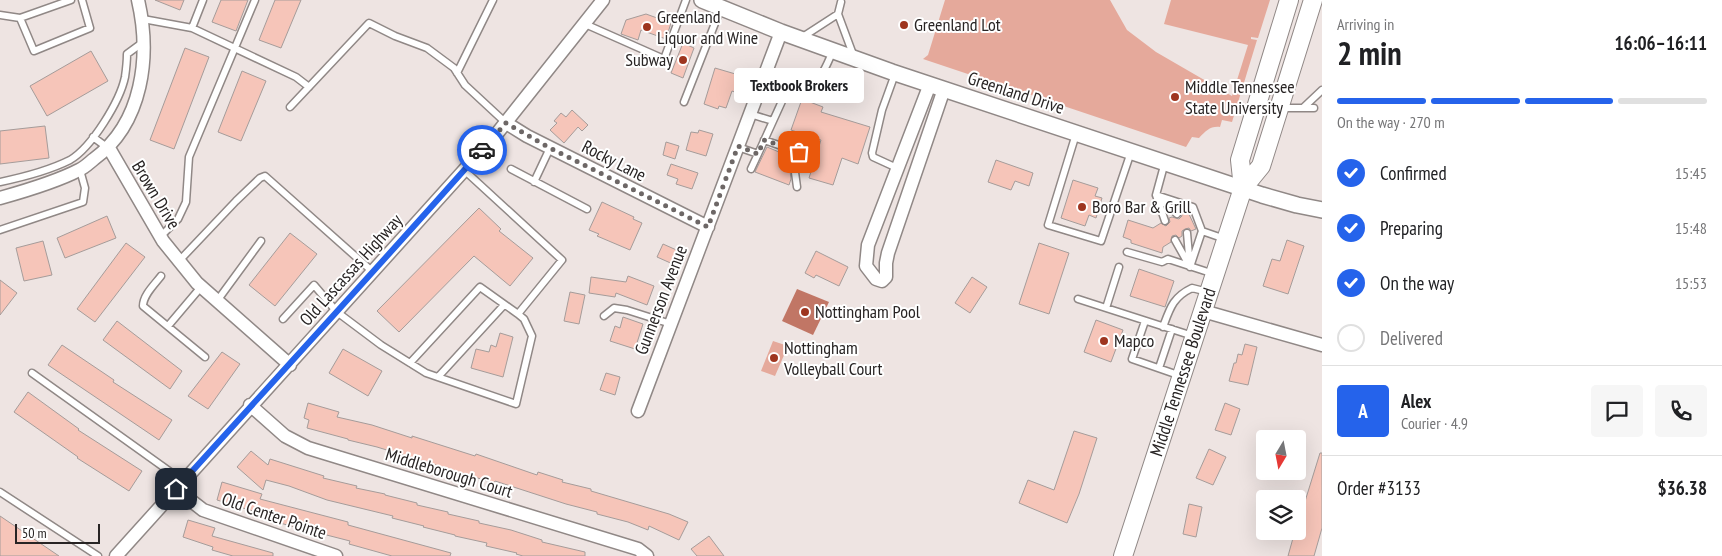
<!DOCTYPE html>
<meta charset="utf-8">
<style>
body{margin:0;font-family:"PT Sans Narrow",sans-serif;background:#f6f6f6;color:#202124;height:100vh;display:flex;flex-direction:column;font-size:19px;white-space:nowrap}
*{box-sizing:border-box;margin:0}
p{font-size:16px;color:#757577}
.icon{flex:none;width:28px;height:28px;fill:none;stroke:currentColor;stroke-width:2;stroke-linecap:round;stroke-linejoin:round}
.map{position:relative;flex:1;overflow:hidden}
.drawer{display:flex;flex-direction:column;background:#fff;width:400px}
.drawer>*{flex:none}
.needle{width:32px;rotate:190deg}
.controls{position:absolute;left:1256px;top:430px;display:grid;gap:10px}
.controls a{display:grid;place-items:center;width:50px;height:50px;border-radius:5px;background:#fff;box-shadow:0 5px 20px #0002;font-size:25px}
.scale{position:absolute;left:15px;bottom:12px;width:85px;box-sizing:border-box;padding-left:5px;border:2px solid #282424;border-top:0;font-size:14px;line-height:18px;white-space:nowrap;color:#282424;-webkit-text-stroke:4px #fff;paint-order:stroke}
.pin{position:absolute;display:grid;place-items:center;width:42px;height:42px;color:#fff;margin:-21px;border-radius:10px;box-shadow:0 2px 8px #0006}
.courier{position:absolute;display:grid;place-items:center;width:50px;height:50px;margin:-25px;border:4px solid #2563eb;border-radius:50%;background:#fff;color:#222;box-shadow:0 1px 6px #0007}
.bubble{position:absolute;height:35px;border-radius:5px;background:#fff;box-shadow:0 5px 20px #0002;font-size:16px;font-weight:600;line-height:35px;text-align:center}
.headline em{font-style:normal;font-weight:600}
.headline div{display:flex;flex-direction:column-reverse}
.headline{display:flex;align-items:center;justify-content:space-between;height:85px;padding:0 15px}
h1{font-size:32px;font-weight:600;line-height:38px}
.bar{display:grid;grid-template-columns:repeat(4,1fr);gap:8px 5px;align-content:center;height:60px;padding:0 15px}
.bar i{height:6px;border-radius:4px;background:#e0e0e0}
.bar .active{background:#2563eb}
.bar p{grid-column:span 4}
.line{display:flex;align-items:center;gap:12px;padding:0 15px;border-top:1px solid #e0e0e0}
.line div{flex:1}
.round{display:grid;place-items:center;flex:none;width:52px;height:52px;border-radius:5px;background:#f6f6f6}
ol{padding:0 15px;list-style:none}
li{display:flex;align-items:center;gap:15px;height:55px}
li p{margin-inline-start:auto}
li .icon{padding:5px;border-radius:50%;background:#2563eb;color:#fff;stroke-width:4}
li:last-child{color:#757577}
li i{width:28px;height:28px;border:2px solid #e0e0e0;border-radius:50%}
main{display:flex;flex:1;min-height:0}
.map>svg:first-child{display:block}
.green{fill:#e5a99b}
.water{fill:#c17665}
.building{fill:#f6c5b9;stroke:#a59c9a}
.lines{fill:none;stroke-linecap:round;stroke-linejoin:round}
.service-casing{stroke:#908886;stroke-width:9}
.minor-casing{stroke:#908886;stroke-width:15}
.tertiary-casing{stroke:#908886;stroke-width:18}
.secondary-casing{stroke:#908886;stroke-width:20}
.service{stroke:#fff;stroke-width:6}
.minor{stroke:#fff;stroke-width:12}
.tertiary{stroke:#fff;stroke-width:15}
.secondary{stroke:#fff;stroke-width:18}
.done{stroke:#6d6766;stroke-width:5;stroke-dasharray:0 9}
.route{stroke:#2563eb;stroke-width:6}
.poi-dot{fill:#9e351f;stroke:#fff;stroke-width:2}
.labels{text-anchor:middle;stroke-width:4;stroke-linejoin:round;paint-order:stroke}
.poi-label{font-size:18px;fill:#282424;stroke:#fff;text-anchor:start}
.street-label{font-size:18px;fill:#282424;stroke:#fff}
</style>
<main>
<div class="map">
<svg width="1322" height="556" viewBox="0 0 1322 556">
<rect width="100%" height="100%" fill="#eee4e2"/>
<path class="green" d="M945 0H1110L1127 30 1156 52 1232 96 1248 45 1164 24 1171 0H1270L1258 38 1251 37V39L1257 40 1232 122 1222 120 1220 127C1210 126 1206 131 1199 138L1192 137 1186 147 923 59 928 55Z
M773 341 788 346 775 376 761 371Z"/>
<path class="water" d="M797 289 829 302 813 335 782 321Z"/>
<path class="building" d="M155 0H184L180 10Z
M221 0H248L236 31 212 22Z
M275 0H301L281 48 259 40Z
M646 14 671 23 666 39 641 30 638 40 621 34 626 20Z
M683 43 694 48 683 78 671 73Z
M185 48 209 57 174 149 150 140Z
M91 51 108 81 47 116 30 86Z
M715 68 749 78 743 95 732 91 726 108 719 106 718 109 704 104Z
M242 71 266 81 241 141 218 132Z
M802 99 823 107 821 112 870 127 858 164 842 158 833 185 809 178 821 140 791 130Z
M572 110 588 125 582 131 578 127 564 143 550 130 557 123 554 121 561 113 566 117Z
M45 126 49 158 0 164V131Z
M699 130 713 134 706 156 686 150 691 132 698 133Z
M666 142 679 146 675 159 663 155Z
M767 147 791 157 787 170 790 171 791 179 789 185 755 172Z
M996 160 1033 173 1029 186 1015 181 1011 190 988 182Z
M671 164 698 173 692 189 676 184 678 179 667 175Z
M1073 180 1098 188 1095 196 1102 198 1096 218 1089 215 1085 226 1061 218Z
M602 202 634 217 633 219 642 223 630 250 597 236 599 234 589 230Z
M479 208 501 229 499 231 533 258 510 286 474 256 399 332 377 311Z
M1185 210H1187L1196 229 1191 231 1189 228 1185 229 1182 231V236L1179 238 1176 235 1172 236 1171 242 1163 247 1162 253 1131 243V240L1123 237 1128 220 1153 228 1161 223 1166 226 1170 222 1169 218 1172 217 1179 219 1182 216 1181 212Z
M107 216 116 238 65 258 57 238Z
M290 233 317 254 275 306 249 285Z
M1287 240 1304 246 1288 294 1263 286 1272 259 1280 261Z
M43 241 52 275 24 281 16 248Z
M126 243 145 257 95 322 77 309Z
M1039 243 1069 253 1049 314 1019 304Z
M663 244 681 252 675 265 657 257Z
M816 251 848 267 839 286 816 275 814 278 805 273Z
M1139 269 1174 281 1165 307 1130 296Z
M628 276 654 286 647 305 616 293 615 297 589 293 591 277 626 282Z
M972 277 987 287 970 313 955 303Z
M0 280 17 293 0 315Z
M570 292 585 295 579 324 564 321Z
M623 317 643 324 635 349 610 341 615 326 620 328Z
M1096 320 1123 330 1111 362 1084 352Z
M117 321 182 371 170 389 103 340Z
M500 333 513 337 503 377 471 368 476 349 489 352 491 345 496 347Z
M1245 344 1257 347 1248 385 1229 381 1234 363H1236L1238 354 1242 355Z
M62 345 114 380 113 382 172 420 159 440 48 365Z
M343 349 382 371 368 396 329 373Z
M222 352 240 364 208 409 188 396Z
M606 373 620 377 615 395 600 390Z
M28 392 79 429 78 430 142 471 129 491 77 458 78 457 14 412Z
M308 403 339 412 337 417 372 425 412 438V436L475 456 476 454 537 475 538 472 563 480 562 482 591 489V491L669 514 688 522 679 540 649 526 648 530 628 522 597 514V512L566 504 495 481 494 483 377 447 348 440V439L307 428 309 420 304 418Z
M1225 403 1240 409 1231 435 1215 430Z
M1074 431 1097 438 1079 494 1067 523 1019 503 1028 480 1054 490Z
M1209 449 1226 457 1213 485 1196 478Z
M251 451 268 465 270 459 324 476 323 478 357 486 356 488 385 494V495L417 503V505L448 512V514L479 521V523L511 530 542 540V542L585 552V556H523L516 554 517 553 486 546 487 543 455 536V535L423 527 424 526 392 518 393 516 327 500 289 486 266 480 263 490 237 467Z
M1320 453H1322V528L1314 556H1288L1295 531H1298V524Z
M222 482 262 494 260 499 348 522V525L451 553 450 556H392L349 544 350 541 264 519 266 515 217 500Z
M1189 504 1202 507 1196 537 1183 534Z
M0 516 59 556H0Z
M188 520 215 528 212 536 273 553V556H233L212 550 213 547 183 537Z
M709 536 724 556H697L691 549Z"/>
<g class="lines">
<g class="service-casing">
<path id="service" d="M838 14 854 57
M0 15 20 18 71 0
M20 18 34 51 90 28 82 0
M143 19 192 28 296 77 309 87
M585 24 664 59 686 0
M192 28 203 0
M801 38 838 14 841 2
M457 73 493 0
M895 74 882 110 872 153 873 157 897 168
M684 102 721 8
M290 107 369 23 395 36 427 48 454 68 465 85 506 123
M1304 107 1322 90
M1281 108H1314
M750 114 773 121
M1076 134 1048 225 1101 241 1131 152
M93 137 108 148
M764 140 799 152 794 165 797 187
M738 147 758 154 788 88C794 83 800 84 807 84 822 82 827 63 833 51
M1165 162 1156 195 1193 207 1202 231 1225 239
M511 169 587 209
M751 169 758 154
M0 182C24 177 48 171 70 160 92 147 120 101 125 77 126 70 127 62 127 54L142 43
M534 182 550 148
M1165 221 1156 195 1177 214
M0 230 83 202 85 188 80 170
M1187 233 1190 267 1202 231
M160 237 178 219 186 202 189 157 255 0
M1175 240 1189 265
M1127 252 1162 262 1168 259 1214 274
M179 261 236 201 260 178 265 176 373 272
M161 276C155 284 143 295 143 306L205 357
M1078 299 1193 336
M217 301 261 241
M1106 308 1119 267
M604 316 614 308 627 310 671 324
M283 319 314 285 337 312 381 345 426 373 516 404 532 336 524 319 518 314 562 260 464 170
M1145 321 1132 359 1181 376
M168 326 201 287
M1163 327C1170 308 1173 297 1192 288L1208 292
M410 363 480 287 518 314
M1159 368 1172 329
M32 373 183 481
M438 377 504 305
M0 492 98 556"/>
</g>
<g class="minor-casing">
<path id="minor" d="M930 84 868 245 866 266 876 279 882 281 886 277V263L888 253 944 89
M506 123 527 136 708 227
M109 148 163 241 197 283 290 365
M0 198C25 191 56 182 79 170 84 168 89 163 94 159 143 123 151 56 138 0
M1203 311 1322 345
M250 405 285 436 308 448 638 549 647 556
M638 411 781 32
M176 489 203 510 336 556
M116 556 495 136 603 0"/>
</g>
<g class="tertiary-casing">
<path id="tertiary" d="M702 0 781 32 892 72 1262 195 1297 205 1322 210"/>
</g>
<g class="secondary-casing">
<path id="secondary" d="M1243 188 1240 160 1289 0
M1123 556 1243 188 1261 166 1313 0"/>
</g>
<use href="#service" class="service"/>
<use href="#minor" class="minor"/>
<use href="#tertiary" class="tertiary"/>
<use href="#secondary" class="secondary"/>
</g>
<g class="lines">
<path class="done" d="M482 150 506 123 550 148 708 227 738 146 758 154 764 140 799 152"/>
<path class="route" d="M176 489C278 376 381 264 482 150"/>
</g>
<g class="poi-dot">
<circle cx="904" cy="25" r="5"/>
<circle cx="647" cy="27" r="5"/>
<circle cx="683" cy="60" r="5"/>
<circle cx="1175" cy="97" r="5"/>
<circle cx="1082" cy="207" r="5"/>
<circle cx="805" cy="312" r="5"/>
<circle cx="1104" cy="341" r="5"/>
<circle cx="774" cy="358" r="5"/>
</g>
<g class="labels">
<g class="poi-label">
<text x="657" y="23">Greenland<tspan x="657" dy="21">Liquor and Wine</tspan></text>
<text x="914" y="31">Greenland Lot</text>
<text x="673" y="66" text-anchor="end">Subway</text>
<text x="1185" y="93">Middle Tennessee<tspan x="1185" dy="21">State University</tspan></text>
<text x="1092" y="213">Boro Bar &amp; Grill</text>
<text x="815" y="318">Nottingham Pool</text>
<text x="1114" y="347">Mapco</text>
<text x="784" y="354">Nottingham<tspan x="784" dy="21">Volleyball Court</tspan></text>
</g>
<g class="street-label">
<text transform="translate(1016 93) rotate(18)" y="6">Greenland Drive</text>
<text transform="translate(614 161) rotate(27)" y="6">Rocky Lane</text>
<text transform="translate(156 195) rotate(59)" y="6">Brown Drive</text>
<text transform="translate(351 270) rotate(-48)" y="6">Old Lascassas Highway</text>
<text transform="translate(661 300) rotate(-69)" y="6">Gunnerson Avenue</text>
<text transform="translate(1183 372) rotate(-72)" y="6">Middle Tennessee Boulevard</text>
<text transform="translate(449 473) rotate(17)" y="6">Middleborough Court</text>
<text transform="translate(274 516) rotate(19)" y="6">Old Center Pointe</text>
</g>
</g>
</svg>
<div class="controls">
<a><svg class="needle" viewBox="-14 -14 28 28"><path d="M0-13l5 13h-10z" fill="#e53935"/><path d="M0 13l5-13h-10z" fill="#757577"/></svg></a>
<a><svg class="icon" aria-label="layers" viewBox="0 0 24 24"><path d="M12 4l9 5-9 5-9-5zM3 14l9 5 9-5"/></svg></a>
</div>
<div class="scale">50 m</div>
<div class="pin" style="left:799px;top:152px;background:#ea580c"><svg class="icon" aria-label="bag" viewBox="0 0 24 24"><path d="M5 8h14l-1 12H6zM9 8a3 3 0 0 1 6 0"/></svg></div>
<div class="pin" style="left:176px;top:489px;background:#1f2937"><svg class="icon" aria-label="home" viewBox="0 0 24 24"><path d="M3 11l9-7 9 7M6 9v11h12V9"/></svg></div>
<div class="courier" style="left:482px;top:150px"><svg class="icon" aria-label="car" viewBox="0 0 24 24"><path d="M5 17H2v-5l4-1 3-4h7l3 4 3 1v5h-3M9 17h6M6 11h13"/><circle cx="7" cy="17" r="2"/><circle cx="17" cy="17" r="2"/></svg></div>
<div class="bubble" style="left:734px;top:68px;width:130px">Textbook Brokers</div>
</div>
<section class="drawer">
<div class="headline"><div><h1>2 min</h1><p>Arriving in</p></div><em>16:06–16:11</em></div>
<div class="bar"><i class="active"></i><i class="active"></i><i class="active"></i><i></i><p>On the way · 270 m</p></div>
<ol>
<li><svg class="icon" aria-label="check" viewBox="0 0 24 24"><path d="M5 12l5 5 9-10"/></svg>Confirmed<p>15:45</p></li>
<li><svg class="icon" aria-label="check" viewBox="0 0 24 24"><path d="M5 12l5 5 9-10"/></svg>Preparing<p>15:48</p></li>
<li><svg class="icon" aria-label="check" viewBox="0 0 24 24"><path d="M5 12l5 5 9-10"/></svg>On the way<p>15:53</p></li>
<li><i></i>Delivered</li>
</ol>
<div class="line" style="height:90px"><b class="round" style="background:#2563eb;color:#fff">A</b><div><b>Alex</b><p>Courier · 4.9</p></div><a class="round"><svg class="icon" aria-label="chat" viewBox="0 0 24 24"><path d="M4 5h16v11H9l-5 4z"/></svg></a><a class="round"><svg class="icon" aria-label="phone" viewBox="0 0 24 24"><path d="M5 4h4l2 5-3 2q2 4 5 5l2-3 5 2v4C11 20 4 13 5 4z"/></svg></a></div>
<div class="line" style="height:65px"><div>Order #3133</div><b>$36.38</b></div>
</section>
</main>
